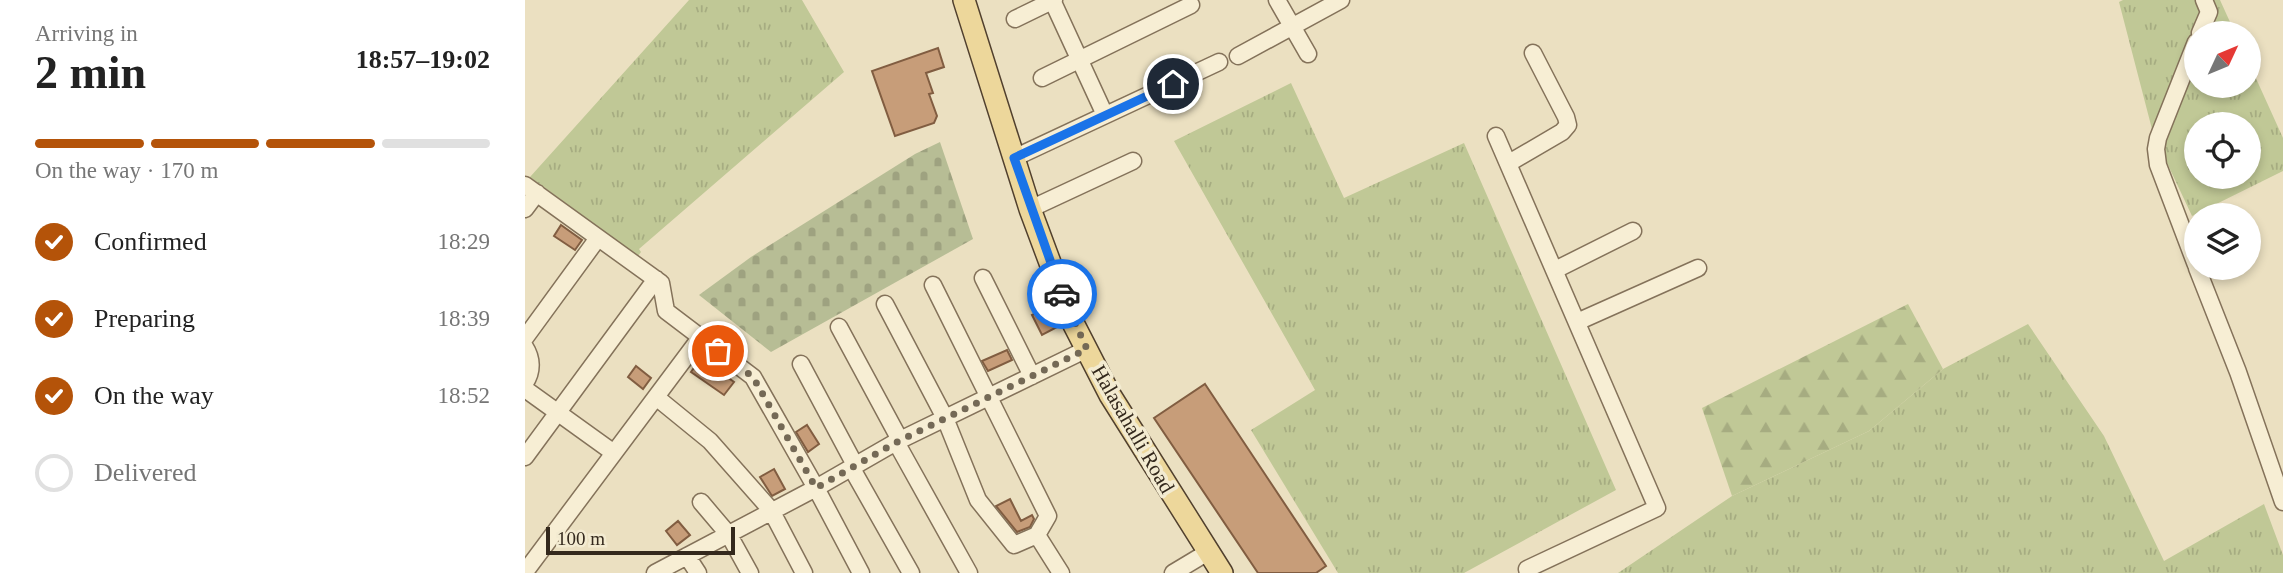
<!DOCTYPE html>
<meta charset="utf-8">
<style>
body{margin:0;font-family:Georgia,serif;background:#f2f2f2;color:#222;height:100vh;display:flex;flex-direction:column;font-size:26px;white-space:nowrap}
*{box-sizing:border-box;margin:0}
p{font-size:23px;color:#767676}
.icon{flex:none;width:38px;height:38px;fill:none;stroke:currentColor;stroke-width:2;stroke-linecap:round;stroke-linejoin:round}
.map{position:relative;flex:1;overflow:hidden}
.side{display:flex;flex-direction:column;background:#fff;width:525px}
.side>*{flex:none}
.needle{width:46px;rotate:46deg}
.controls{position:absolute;left:1659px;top:21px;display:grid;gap:14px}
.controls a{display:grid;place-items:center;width:77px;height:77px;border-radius:50%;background:#fff;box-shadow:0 4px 10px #0003;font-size:35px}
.scale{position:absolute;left:21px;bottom:18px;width:189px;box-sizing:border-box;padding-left:7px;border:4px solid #34291d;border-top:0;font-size:19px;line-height:24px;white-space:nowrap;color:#34291d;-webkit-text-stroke:5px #f3ebd1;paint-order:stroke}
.pin{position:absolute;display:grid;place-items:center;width:60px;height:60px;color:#fff;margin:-30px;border:4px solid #fff;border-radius:50%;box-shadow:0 2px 7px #0007}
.courier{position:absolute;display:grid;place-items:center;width:70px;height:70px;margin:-35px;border:5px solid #1a73e8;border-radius:50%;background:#fff;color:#222;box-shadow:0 2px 9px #0007}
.summary em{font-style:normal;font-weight:700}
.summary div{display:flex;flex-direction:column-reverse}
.summary{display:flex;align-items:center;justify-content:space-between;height:119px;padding:0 35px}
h1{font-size:46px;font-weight:700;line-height:52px}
.bar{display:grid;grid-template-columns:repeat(4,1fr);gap:10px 7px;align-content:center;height:84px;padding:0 35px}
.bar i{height:9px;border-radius:5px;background:#e0e0e0}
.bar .on{background:#b45309}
.bar p{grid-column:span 4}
ol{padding:0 35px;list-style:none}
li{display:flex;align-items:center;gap:21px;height:77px}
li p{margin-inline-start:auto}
li .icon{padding:7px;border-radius:50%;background:#b45309;color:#fff;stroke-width:4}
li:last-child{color:#767676}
li i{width:38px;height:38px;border:4px solid #e0e0e0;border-radius:50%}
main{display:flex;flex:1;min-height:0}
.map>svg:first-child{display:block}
.grass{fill:url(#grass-tufts);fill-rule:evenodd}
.forest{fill:url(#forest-firs)}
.cemetery{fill:url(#cemetery-stones)}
.building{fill:#c79d79;stroke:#815d41;stroke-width:2}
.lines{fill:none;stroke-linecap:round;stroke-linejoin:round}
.minor-casing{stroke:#84725a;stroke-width:19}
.major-casing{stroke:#51402e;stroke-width:24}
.minor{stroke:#f7eed4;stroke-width:16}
.major{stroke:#edd79b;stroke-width:21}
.done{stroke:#746956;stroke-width:7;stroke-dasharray:0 12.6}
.route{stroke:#1a73e8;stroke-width:9}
.labels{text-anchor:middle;stroke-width:7;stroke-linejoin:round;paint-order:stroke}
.street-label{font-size:21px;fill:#34291d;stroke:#f3ebd1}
</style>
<main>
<section class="side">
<div class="summary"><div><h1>2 min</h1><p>Arriving in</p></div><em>18:57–19:02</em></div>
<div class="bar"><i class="on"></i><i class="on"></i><i class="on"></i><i></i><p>On the way · 170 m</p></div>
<ol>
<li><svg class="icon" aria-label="check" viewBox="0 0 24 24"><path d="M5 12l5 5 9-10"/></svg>Confirmed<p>18:29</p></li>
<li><svg class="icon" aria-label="check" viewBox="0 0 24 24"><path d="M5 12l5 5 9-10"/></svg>Preparing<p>18:39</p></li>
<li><svg class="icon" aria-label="check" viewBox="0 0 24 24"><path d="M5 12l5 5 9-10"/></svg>On the way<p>18:52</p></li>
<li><i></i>Delivered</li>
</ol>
</section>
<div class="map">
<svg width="1758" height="573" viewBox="0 0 1758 573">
<defs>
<pattern id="grass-tufts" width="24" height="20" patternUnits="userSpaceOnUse" patternTransform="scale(1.75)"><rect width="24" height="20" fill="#c0c896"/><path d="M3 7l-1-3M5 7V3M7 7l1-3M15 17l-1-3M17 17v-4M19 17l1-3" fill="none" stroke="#a6ac81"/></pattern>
<pattern id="forest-firs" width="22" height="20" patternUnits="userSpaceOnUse" patternTransform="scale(1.75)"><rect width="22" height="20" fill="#c0c896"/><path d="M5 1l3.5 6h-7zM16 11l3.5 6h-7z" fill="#a6ac81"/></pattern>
<pattern id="cemetery-stones" width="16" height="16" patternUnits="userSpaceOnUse" patternTransform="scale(1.75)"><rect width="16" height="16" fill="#b7bd95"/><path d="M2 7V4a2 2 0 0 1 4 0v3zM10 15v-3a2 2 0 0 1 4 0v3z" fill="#9ea280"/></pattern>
</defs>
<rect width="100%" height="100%" fill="#ebe0c1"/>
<path class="grass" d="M164 0H277L319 72 114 249 116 252 113 256 5 177Z
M1598 0H1695L1710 33H1671V86H1724V63L1758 138V171L1667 216 1628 133 1594 2ZM1671 124H1724V177H1671Z
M766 83 819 198 939 143 1091 490 939 573H813L726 430 790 390 649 141Z
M1503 324 1579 436 1639 561 1739 504 1758 555V573H1093L1207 496 1344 431 1418 369Z"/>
<path class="forest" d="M1383 304 1418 369 1344 431 1207 496 1177 408Z"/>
<path class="cemetery" d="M415 142 448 239 246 352 174 295 226 257 390 154Z"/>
<path class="building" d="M413 48 419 67 401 73 408 93 404 94 412 116 409 123 370 136 347 71Z
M36 225 57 240 50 250 29 236Z
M522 308 532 327 517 335 507 315Z
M482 350 487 360 463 371 457 361Z
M176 358 209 382 199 395 166 372Z
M111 366 126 378 118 389 103 377Z
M680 384 801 566 791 573H733L629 418Z
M282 425 294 444 283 452 271 432Z
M249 469 260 489 247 496 235 477Z
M485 499 496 521 507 515 509 519 505 527 492 532 471 506Z
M153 521 165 535 152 545 141 531Z"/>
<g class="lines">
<g class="minor-casing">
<path id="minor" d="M527 0 580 115
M752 0 783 54
M490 19 529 0
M1675 33 1684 12 1679 0
M1671 42 1633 138 1631 149 1633 165 1671 265
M713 56 816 0
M517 78 666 5
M971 136 1132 508 1002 569 1003 573
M489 158 694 62
M984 163 1037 132 1043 125 1041 117 1008 53
M0 185 136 283 141 311 228 377 291 488 336 573
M0 209 12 193
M505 209 608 161
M1672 268 1713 372 1758 502
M1030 270 1108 231
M458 278 507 376
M360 304 420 418 453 500 489 545 512 535 523 516 408 285
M1052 322 1173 268
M314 327 375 440
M0 338 73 238
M0 347C7 358 8 371 0 383
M276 364 330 465
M0 389 89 453
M131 397 185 441 246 510 279 573
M371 442 444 573
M0 457 131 279
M326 467 386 573
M176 502 204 535 225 573
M512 535 536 573
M162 556 173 573
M0 572 175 338
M130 573 291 488 371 442 562 349
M648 573 683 552"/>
</g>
<g class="major-casing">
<path id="major" d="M439 0 505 209 546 319 585 395 697 573"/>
</g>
<use href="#minor" class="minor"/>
<use href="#major" class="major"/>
</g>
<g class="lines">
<path class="done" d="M193 351 228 377 291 488 372 442 562 349 537 294"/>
<path class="route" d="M537 294 489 158 648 84"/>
</g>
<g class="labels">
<g class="street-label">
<text transform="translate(608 429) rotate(60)" y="7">Halasahalli Road</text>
</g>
</g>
</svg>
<div class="controls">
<a><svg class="needle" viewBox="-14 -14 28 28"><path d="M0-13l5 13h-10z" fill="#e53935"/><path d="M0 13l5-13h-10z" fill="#767676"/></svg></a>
<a><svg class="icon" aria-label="locate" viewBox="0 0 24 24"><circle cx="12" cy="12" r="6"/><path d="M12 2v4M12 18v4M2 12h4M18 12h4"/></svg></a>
<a><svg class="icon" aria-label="layers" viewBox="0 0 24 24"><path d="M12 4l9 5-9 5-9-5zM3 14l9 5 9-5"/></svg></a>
</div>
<div class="scale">100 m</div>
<div class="pin" style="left:193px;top:351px;background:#ea580c"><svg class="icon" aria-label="bag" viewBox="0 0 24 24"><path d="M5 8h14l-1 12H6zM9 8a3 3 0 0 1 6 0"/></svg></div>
<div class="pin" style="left:648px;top:84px;background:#1f2937"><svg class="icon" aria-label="home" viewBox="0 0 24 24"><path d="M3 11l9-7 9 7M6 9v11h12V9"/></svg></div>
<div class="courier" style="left:537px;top:294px"><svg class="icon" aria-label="car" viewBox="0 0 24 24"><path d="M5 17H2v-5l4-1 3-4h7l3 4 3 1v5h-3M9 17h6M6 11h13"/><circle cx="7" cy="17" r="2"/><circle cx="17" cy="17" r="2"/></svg></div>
</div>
</main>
